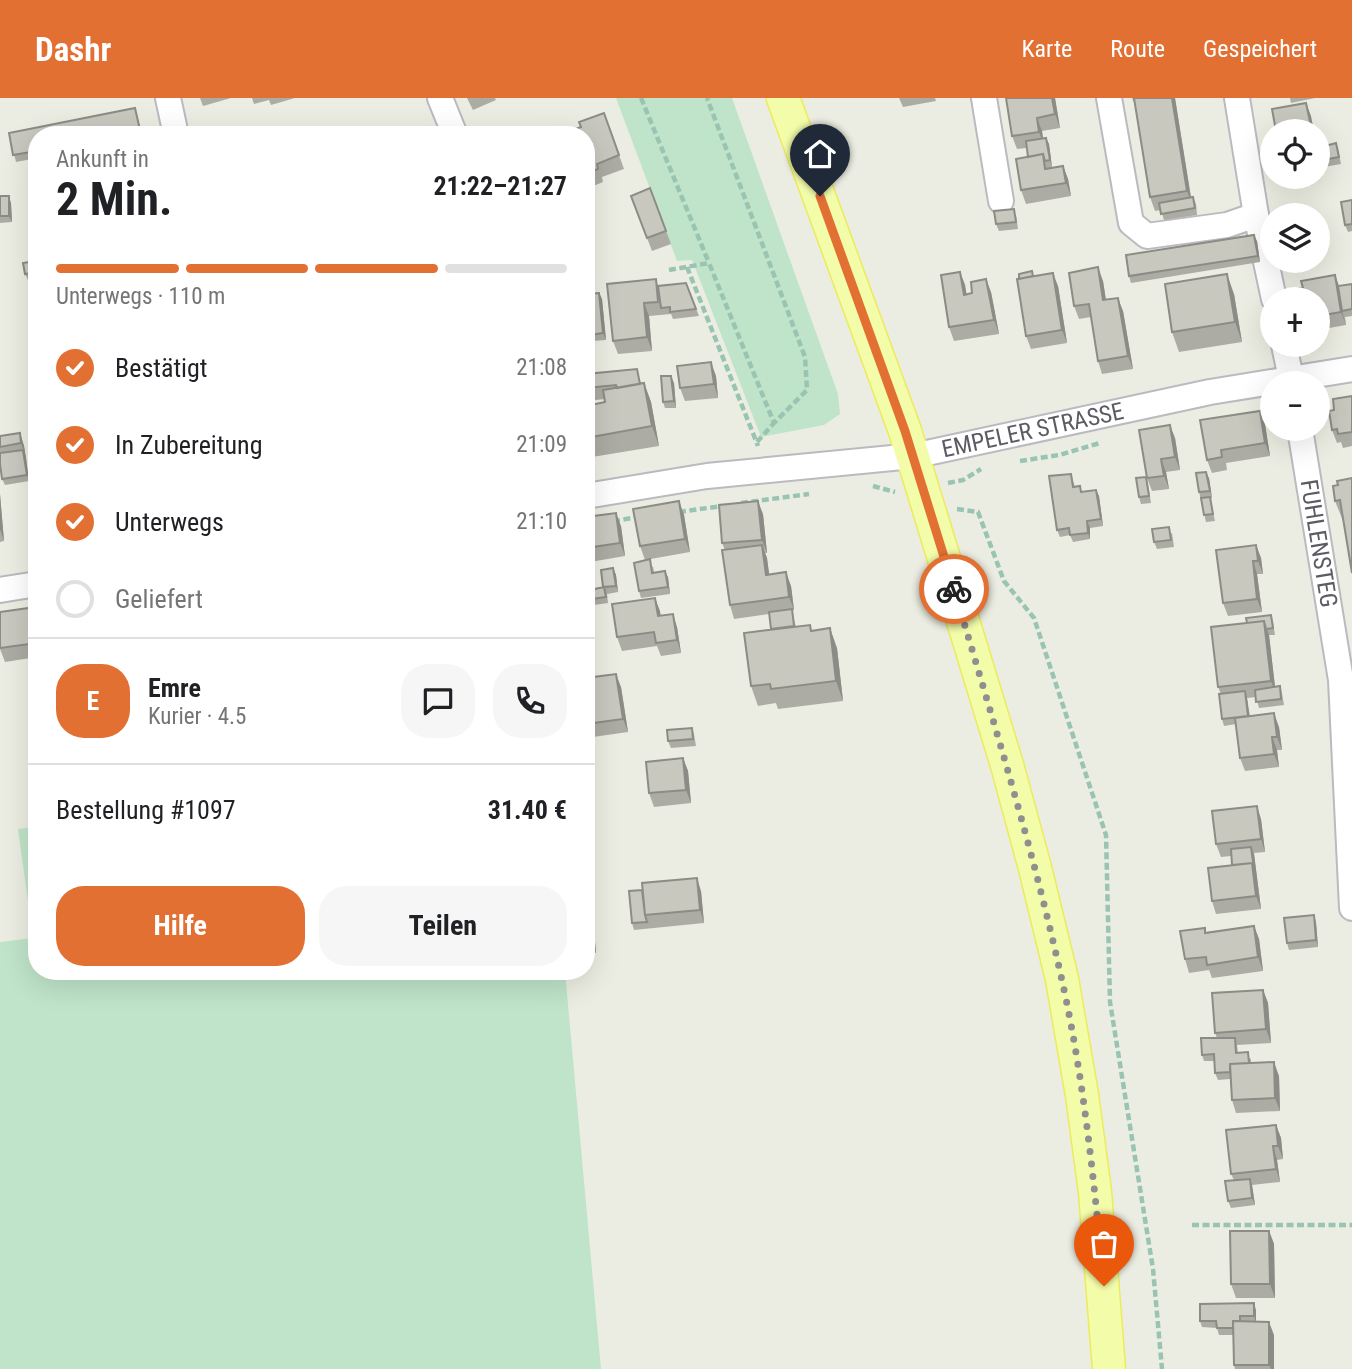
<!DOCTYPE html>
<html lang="de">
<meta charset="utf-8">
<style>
body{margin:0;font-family:"Roboto Condensed",sans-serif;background:#f6f6f6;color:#202124;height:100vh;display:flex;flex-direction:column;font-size:26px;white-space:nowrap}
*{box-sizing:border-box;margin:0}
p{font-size:23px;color:#757577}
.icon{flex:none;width:38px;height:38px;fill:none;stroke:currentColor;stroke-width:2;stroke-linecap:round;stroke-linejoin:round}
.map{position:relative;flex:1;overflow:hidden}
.panel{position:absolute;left:28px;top:28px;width:567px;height:854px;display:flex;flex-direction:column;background:#fff;border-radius:28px;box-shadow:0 7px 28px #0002}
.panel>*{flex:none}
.fabs{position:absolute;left:1260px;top:21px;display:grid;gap:14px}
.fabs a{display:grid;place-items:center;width:70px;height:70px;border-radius:50%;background:#fff;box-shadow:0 7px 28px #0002;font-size:35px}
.pin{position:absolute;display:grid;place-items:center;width:60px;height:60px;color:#fff;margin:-72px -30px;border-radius:50% 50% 50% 0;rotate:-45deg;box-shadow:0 0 7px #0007}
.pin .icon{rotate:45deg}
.courier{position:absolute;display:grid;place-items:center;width:70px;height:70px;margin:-35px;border:5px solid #e37033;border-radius:50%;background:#fff;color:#222;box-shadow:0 2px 9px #0007}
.summary em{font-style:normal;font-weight:700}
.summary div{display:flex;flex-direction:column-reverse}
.summary{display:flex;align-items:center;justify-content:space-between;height:119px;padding:0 28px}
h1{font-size:46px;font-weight:700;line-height:52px}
.bar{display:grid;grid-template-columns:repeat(4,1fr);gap:10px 7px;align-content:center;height:84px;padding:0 28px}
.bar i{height:9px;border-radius:5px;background:#e0e0e0}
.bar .selected{background:#e37033}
.bar p{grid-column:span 4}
.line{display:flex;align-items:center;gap:18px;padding:0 28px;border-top:2px solid #e0e0e0}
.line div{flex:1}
.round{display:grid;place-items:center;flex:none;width:74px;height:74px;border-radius:28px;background:#f6f6f6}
ol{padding:0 28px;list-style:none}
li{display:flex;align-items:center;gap:21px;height:77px}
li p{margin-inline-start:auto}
li .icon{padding:7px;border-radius:50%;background:#e37033;color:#fff;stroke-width:4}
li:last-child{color:#757577}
li i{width:38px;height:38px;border:4px solid #e0e0e0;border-radius:50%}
.button{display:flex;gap:14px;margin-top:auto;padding:14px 28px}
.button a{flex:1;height:80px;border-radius:28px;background:#e37033;color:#fff;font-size:28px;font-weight:700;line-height:80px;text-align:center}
.button a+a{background:#f6f6f6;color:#202124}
header{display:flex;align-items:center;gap:42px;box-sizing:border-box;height:98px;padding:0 35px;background:#e37033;color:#fff}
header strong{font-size:33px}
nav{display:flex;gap:38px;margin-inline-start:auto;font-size:24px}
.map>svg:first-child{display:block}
.green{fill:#bfe4c9}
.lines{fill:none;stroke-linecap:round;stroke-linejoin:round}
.minor-casing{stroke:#babac1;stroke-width:28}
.major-casing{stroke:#eceb5c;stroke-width:35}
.path{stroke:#99c4b1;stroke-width:4.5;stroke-dasharray:7 3.5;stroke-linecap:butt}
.minor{stroke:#fff;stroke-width:24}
.major{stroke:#f3fca9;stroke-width:32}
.wall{fill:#acaca4}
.shaded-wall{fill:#8c8c86}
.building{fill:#c8c8bf;stroke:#8c8c86;stroke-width:2}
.done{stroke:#8e8f8f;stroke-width:7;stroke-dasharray:0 12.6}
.route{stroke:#e37033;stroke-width:9}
.labels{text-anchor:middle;stroke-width:5;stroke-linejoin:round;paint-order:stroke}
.street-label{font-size:24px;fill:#5b5c63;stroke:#fff}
</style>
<header>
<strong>Dashr</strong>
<nav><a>Karte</a><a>Route</a><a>Gespeichert</a></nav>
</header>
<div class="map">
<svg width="1352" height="1271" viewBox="0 0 1352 1271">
<rect width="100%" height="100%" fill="#ecede2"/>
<path class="green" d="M616 0H732L838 296 840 316 824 327 761 339 692 162 677 163Z
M37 729V873H565L601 1271H0V844L33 840 18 731Z"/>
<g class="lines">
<g class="minor-casing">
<g id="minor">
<path d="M168 0 176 37"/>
<path d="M440 0 455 37"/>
<path d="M984 0 1001 103"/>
<path d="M1109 0 1131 125 1147 138 1227 127 1256 117"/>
<path d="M1237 0 1256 117 1274 201"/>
<path d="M1284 247 1292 285"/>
<path id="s1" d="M1300 331 1341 582 1352 810"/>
<path id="s2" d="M586 398 707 378 913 358 1210 294 1352 271"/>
<path d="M0 492 37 486"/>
</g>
</g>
<g class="major-casing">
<path id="major" d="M783 0 905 333 1007 667 1035 770 1062 881 1082 997 1095 1094 1109 1271"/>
</g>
<path class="path" d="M641 0 709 165
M401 37 427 30
M687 169 758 348
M669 172 709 165 774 325 807 292 805 259 707 0
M757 344 774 325
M1020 363 1059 357 1100 345
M948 385 963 382 981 371
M873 388 895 394
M741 405 809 396
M957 411 978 414 1004 483 1034 520 1106 737 1110 904 1153 1171 1162 1271
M679 414 722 408
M613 423 639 419
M1192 1127H1352"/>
<use href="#minor" class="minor"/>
<use href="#major" class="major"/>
</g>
<path class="wall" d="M200 0H231L203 8Z
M252 0H295L271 7 269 2 254 6Z
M467 0H495L496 2 473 12Z
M899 0H935L936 3 903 9Z
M1055 0 1060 30 1042 33 1043 40H1046L1049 46 1052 69 1048 70 1063 68 1068 81 1071 98 1026 106 1021 92 1028 59 1027 50 1017 51 1012 38Z
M1132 0H1175L1191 100 1193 99 1196 106 1197 117 1164 122 1161 112 1155 113 1150 99 1135 7Z
M1290 0H1315L1291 5Z
M135 10 142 37H37V60L16 64 9 35Z
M604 15 624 71 602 79 603 84 586 91V37L581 29Z
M1318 50 1338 52 1341 66 1318 70Z
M650 90 671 146 652 153 631 98Z
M0 98 11 105 12 124 0 125Z
M1352 102V133L1348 134 1345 127Z
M1016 117 1018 131 999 133 996 126Z
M1257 143 1260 164 1131 185 1129 178Z
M37 167V181L28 182 25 176Z
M960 174 965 187 966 196 991 194 999 236 954 243 949 229Z
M1335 177 1339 188 1352 186V218L1345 219 1346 227 1318 232V201L1303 190Z
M1034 178 1058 188 1067 245 1031 251 1026 238Z
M656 181 658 188 686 185 699 218 673 221 671 216 649 218 652 253 618 256 613 243Z
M1103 183 1106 202 1123 213 1133 271 1102 276 1098 263 1091 219 1079 221 1074 208Z
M599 195 602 201 606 242 592 243 590 237Z
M1234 196 1242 244 1179 254 1172 234Z
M586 276 644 285 651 304 659 348 586 360V308L605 304V301L586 303Z
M716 278 718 300 685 303 680 290Z
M674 285 676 310H665L663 304Z
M1352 298V348L1343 350 1341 344 1337 345 1332 332 1334 312Z
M1200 322 1265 326 1270 358 1226 365 1227 372 1212 375 1207 362Z
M20 335 24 348 29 383 5 387 2 381 0 366V338Z
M1175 340 1180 372 1166 374 1169 391 1152 393 1147 380Z
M1071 376 1075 389 1082 394 1096 392 1099 398 1103 428 1090 430V441L1073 444 1070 437 1060 439 1057 432Z
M1146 379 1148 386 1151 405 1141 406 1139 399Z
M1209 380 1212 400H1210L1215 423 1206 424 1199 394Z
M1352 380V476L1343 423 1335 403 1338 387Z
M0 396 4 443 0 444Z
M679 403 684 417 690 454 645 462 640 448Z
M763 416 767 455H765L767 460 769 477 791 488 794 512 792 513 796 529 810 527 812 533 837 550 843 603 778 611 776 605 758 608 751 588 771 532 769 516 734 521 730 507 725 452 722 445Z
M586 419 621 428 625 458 590 464 591 472 586 473Z
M1172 435 1174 449 1157 451 1154 444Z
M1256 447 1261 460 1263 476H1257L1262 514 1228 518 1223 505Z
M653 468 654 474 668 479 670 496 641 500 639 493Z
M613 470 616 477 618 494 607 496 608 505 594 507 592 501 603 490Z
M655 500 660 517 677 529 681 555 661 558 657 548 622 553 617 539Z
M36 509 37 512V559L5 564 0 551Z
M1273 524 1275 537H1269L1275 589 1280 588 1282 595 1284 607 1259 610 1256 599 1247 600 1250 618 1279 629 1282 652H1277L1279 669 1245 673 1240 660 1236 626 1224 628 1222 621 1221 596 1218 589 1211 529Z
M586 580 621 589 628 634 586 640Z
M692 630 694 636 696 648 671 650 668 643Z
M683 660 688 673 691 705 654 709 649 695Z
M1261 721 1265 754 1254 755 1261 811 1216 816 1212 803 1232 767 1231 758 1221 759 1216 746Z
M642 792 701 793 704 825 634 832 632 825Z
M1316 824 1318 849 1289 852 1287 845Z
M1254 828 1259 841 1263 873 1212 880 1209 872 1189 875 1185 861 1205 830 1206 834Z
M586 830 590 838 595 844 596 855H586Z
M1263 892 1268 905 1271 945 1237 947 1238 955 1251 961V965L1279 978 1280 1013 1236 1015 1232 1002 1230 981 1218 982 1215 975V963H1204L1202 957 1217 940 1215 935Z
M1276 1027 1281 1040 1283 1061 1277 1062 1280 1084 1252 1087 1255 1107 1231 1110 1228 1103 1234 1082 1231 1076Z
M1269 1133 1274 1146 1275 1200H1236L1231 1186Z
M1256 1212V1224L1274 1237V1271H1235L1234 1267 1233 1237H1219L1217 1230 1202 1229 1200 1223Z"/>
<path class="shaded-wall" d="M1052 0H1055L1060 30 1055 16Z
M1172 0H1175L1192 106 1187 93Z
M1306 5 1311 18 1314 33H1312Z
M1037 20 1042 33 1044 47 1039 34Z
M1046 40 1049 46 1052 69 1050 62Z
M1063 68 1068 81 1071 98 1066 85Z
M9 98 11 105 12 124 9 118Z
M1254 137 1257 143 1260 164 1258 158Z
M1098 169 1103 183 1108 216 1103 202Z
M960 174 965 187 969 210 964 197Z
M1053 175 1058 188 1067 245 1062 232Z
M1227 176 1234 196 1242 244 1235 224Z
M1335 177 1340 191 1342 213 1346 227 1341 214Z
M986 181 991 194 999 236 994 222Z
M599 195 602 201 606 242 603 235Z
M1118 200 1123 213 1133 271 1128 258Z
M644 205 649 218 652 253 647 239Z
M711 264 716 278 718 300 714 286Z
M671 278 674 285 676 310 674 303Z
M644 285 651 304 659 348 652 328Z
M1260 313 1265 326 1270 358 1265 345Z
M1170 327 1175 340 1180 372 1175 359Z
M20 335 24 348 26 359 21 345Z
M23 352 26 359 29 383 27 377Z
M1161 361 1166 374 1169 391 1164 378Z
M1206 374 1209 380 1212 400 1210 393Z
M1096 392 1099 398 1103 428 1101 421Z
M0 396 4 443 0 431Z
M679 403 684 417 690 454 685 441Z
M758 403 763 416 767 455 762 442Z
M616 415 621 428 625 458 620 445Z
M1087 423 1090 430V441L1088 435Z
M762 447 767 460 771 490 766 477Z
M1256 447 1261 460 1263 476 1258 463Z
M586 453 590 464 591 472 587 459Z
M1253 463 1257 476 1262 514 1257 501Z
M613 470 616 477 618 494 616 488Z
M665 473 668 479 670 496 668 489Z
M786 474 791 488 794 512 789 499Z
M655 500 660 513 663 531 658 518Z
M673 516 677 529 681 555 677 542Z
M1264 523 1269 537 1276 597 1271 583Z
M830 530 837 550 843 603 836 583Z
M616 576 621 589 628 634 623 621Z
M1245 593 1247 600 1250 624 1248 618Z
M1274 615 1279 629 1282 652 1277 639Z
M1272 639 1277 652 1279 669 1274 656Z
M683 660 688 673 691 705 686 692Z
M1257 708 1261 721 1265 754 1261 741Z
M1251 749 1254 756 1261 811 1256 798 1252 765Z
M697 780 701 793 704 825 700 812Z
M1314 817 1316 824 1318 849 1316 842Z
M1254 828 1259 841 1263 873 1258 859Z
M593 838 595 844 596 855 593 848Z
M1263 892 1268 905 1271 945 1266 931Z
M1274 964 1279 978 1280 1013 1275 1000Z
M1276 1027 1281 1040 1283 1061 1278 1048Z
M1273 1048 1277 1062 1280 1084 1276 1071Z
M1250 1081 1252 1087 1255 1107 1252 1100Z
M1269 1133 1274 1146 1275 1200 1270 1186Z
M1254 1205 1256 1212V1225L1254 1218Z
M1269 1224 1274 1237V1271H1271L1269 1267Z"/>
<path class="building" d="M1006 0H1052L1055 16 1037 20 1039 34 1012 38Z
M1134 0H1172L1187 93 1150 99Z
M1306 5 1312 33H1276L1272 11Z
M135 10 140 32 117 37H37V53L13 57 9 35Z
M604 15 619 57 597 66 598 71 586 76V37H561L581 29 579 24Z
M1046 40 1050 62 1045 63 1043 56 1028 59 1026 43Z
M1336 45 1339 59 1318 63V50Z
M1043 56 1045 71 1063 68 1066 85 1021 92 1016 61Z
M650 90 666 133 647 140 631 98Z
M0 98H9V118H0Z
M1193 99 1195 110 1161 116 1159 105Z
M1352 102V126L1345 127 1341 104Z
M1014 111 1016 124 996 126 994 113Z
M1254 137 1258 158 1129 178 1126 157Z
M37 143V160L33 144Z
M35 163 37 174 25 176 23 165Z
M1098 169 1103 202 1118 200 1128 258 1098 263 1089 206 1074 208 1069 175Z
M1032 173 1033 178 1019 181V176Z
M960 174 964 197 972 195 971 184 986 181 994 222 949 229 941 177Z
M1053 175 1062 232 1026 238 1017 181Z
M1227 176 1235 224 1172 234 1165 186Z
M1335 177 1341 214 1318 218V201H1297L1295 191 1303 190 1301 183Z
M656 181 658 204 644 205 647 239 613 243 607 186Z
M686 185 696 211 670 214V209L661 210 658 188Z
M1352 186V211L1342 213 1338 188Z
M599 195 603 235 590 237 586 196Z
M711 264 714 286 680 290 677 268Z
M637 271 640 286 617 290 616 287 586 290V276Z
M661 278H671L674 303 663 304Z
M644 285 652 328 586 340V308L605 304 603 292Z
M1352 298V334L1338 336 1337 331 1332 332 1329 313 1334 312 1333 301Z
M1260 313 1265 345 1221 352 1222 359 1207 362 1200 322Z
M1170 327 1175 359 1161 361 1164 378 1147 380 1139 332Z
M20 335 21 345 0 349V338Z
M23 352 27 377 2 381 0 366V355Z
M1206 374 1210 393 1199 394 1196 375Z
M1071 376 1073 389 1080 388 1081 394 1096 392 1101 421 1087 423 1088 435 1070 437 1069 430 1057 432 1049 378Z
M1146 379 1149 398 1139 399 1136 380Z
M1352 380V475L1340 402 1335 403 1333 388 1338 387 1337 383Z
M1210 399 1213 416 1204 417 1201 400Z
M679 403 685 441 640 448 633 411Z
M758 403 762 442 722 445 719 407Z
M616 415 620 445 586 450V419Z
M1169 429 1171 442 1154 444 1152 431Z
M762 447 766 477 786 474 789 499 730 507 722 452Z
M1256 447 1258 463H1253L1257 501 1223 505 1216 452Z
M650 461 652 475 665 473 668 489 639 493 634 465Z
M613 470 616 488 603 489 601 472Z
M604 489 606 499 592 501 590 492Z
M655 500 658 518 673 516 677 542 656 545 654 534 617 539 612 506Z
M36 509 37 516V545L0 550V514Z
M792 511 794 528 771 531 769 514Z
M1271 517 1273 530 1266 531 1264 523 1247 525 1246 520Z
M1264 523 1271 583 1218 589 1211 529Z
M810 527 811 533 830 530 836 583 771 591 770 586 751 588 744 535Z
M616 576 623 621 586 626V580Z
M1280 588 1281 601 1256 604 1255 592Z
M1245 593 1248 618 1222 621 1219 596Z
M1274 615 1277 639H1272L1274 656 1240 660 1235 620Z
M692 630 693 641 668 643 667 632Z
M683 660 686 692 649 695 646 664Z
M1257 708 1261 741 1216 746 1212 713Z
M1251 749 1254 771 1252 765 1232 767 1231 751Z
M1252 765 1256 798 1212 803 1208 770Z
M697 780 700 812 645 817 642 785Z
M642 792 645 817 647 824 632 825 629 793Z
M1314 817 1316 842 1287 845 1284 820Z
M1254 828 1258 859 1207 867 1206 859 1185 861 1180 833 1205 830V835Z
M586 830H587L588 838H593V848L586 849Z
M1263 892 1266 931 1215 935 1212 895Z
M1201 940H1235L1236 955 1248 954 1249 965 1230 966V974L1215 975 1214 956 1202 957Z
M1274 964 1275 1000 1232 1002 1230 966Z
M1276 1027 1278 1048H1273L1276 1071 1231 1076 1226 1032Z
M1250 1081 1252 1100 1228 1103 1225 1083Z
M1230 1133H1269L1270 1186H1231Z
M1254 1205V1218H1240V1223H1233V1230H1217L1216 1223H1200V1206Z
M1233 1223 1269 1224V1267H1234Z"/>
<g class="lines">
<path class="done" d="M954 491C992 619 1032 747 1061 878 1084 980 1094 1084 1104 1188"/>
<path class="route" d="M820 98 905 333 954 491"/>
</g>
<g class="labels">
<g class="street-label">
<text dy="8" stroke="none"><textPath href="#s2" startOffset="452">EMPELER STRASSE</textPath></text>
<text dy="8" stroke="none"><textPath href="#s1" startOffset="116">FUHLENSTEG</textPath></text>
</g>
</g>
</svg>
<div class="fabs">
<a><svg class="icon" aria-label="locate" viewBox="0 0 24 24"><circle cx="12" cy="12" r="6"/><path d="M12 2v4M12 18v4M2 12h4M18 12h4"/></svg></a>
<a><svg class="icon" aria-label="layers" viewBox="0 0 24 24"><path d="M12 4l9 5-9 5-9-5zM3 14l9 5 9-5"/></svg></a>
<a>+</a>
<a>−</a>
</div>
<div class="pin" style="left:1104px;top:1188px;background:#ea580c"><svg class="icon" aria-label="bag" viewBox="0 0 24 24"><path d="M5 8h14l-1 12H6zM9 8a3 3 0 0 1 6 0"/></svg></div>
<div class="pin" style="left:820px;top:98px;background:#1f2937"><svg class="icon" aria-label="home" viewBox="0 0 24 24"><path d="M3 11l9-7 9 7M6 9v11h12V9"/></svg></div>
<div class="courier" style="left:954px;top:491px"><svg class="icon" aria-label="bike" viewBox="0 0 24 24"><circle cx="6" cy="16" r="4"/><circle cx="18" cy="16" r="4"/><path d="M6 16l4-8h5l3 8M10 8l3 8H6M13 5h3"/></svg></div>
<section class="panel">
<div class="summary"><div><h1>2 Min.</h1><p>Ankunft in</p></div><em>21:22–21:27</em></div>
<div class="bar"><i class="selected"></i><i class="selected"></i><i class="selected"></i><i></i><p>Unterwegs · 110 m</p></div>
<ol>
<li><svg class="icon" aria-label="check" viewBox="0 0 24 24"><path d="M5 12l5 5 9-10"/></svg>Bestätigt<p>21:08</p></li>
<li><svg class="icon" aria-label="check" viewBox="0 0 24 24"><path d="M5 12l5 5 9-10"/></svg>In Zubereitung<p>21:09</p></li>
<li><svg class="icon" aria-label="check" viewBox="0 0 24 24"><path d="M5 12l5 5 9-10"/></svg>Unterwegs<p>21:10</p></li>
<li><i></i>Geliefert</li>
</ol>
<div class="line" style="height:126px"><b class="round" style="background:#e37033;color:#fff">E</b><div><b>Emre</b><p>Kurier · 4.5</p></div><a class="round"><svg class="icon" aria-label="chat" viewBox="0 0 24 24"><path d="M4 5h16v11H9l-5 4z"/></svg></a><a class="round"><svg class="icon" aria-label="phone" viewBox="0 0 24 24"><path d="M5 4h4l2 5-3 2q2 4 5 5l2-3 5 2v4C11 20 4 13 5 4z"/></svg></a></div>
<div class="line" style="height:91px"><div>Bestellung #1097</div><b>31.40 €</b></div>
<div class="button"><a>Hilfe</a><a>Teilen</a></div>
</section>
</div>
